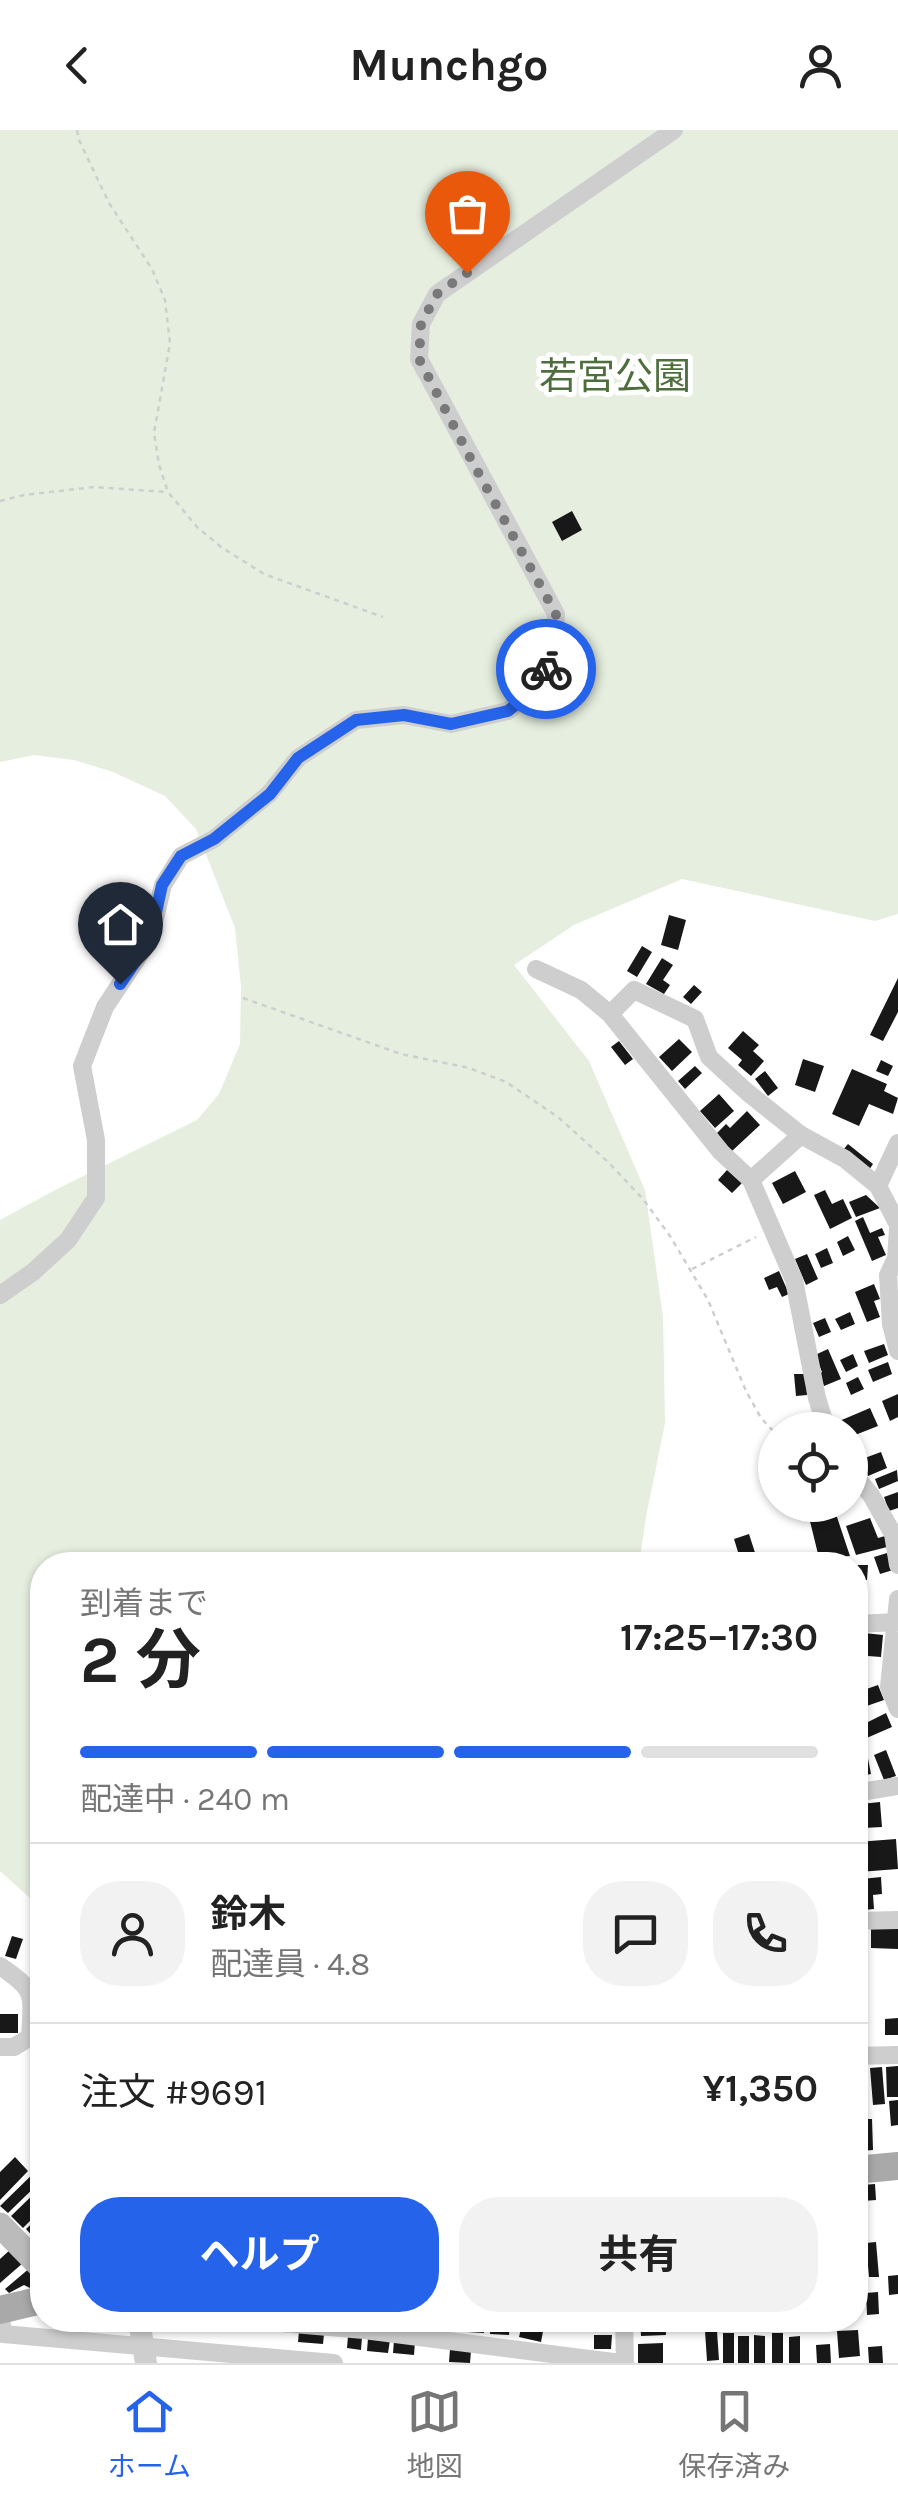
<!DOCTYPE html>
<html lang="ja">
<meta charset="utf-8">
<style>
body{margin:0;font-family:Karla,"Noto Sans JP",sans-serif;background:#f2f2f2;color:#222;height:100vh;display:flex;flex-direction:column;font-size:38px;white-space:nowrap}
*{box-sizing:border-box;margin:0}
p{font-size:32px;color:#767676}
.icon{flex:none;width:55px;height:55px;fill:none;stroke:currentColor;stroke-width:2;stroke-linecap:round;stroke-linejoin:round}
.map{position:relative;flex:1;overflow:hidden}
.panel{position:absolute;left:30px;top:1422px;width:838px;height:780px;display:flex;flex-direction:column;background:#fff;border-radius:40px;box-shadow:0 2px 8px #0004}
.panel>*{flex:none}
.fabs{position:absolute;left:758px;top:1282px;display:grid;gap:20px}
.fabs a{display:grid;place-items:center;width:110px;height:110px;border-radius:50%;background:#fff;box-shadow:0 2px 8px #0004;font-size:50px}
.pin{position:absolute;display:grid;place-items:center;width:85px;height:85px;color:#fff;margin:-102px -42px;border-radius:50% 50% 50% 0;rotate:-45deg;box-shadow:0 0 10px #0007}
.pin .icon{rotate:45deg}
.courier{position:absolute;display:grid;place-items:center;width:100px;height:100px;margin:-50px;border:8px solid #2563eb;border-radius:50%;background:#fff;color:#222;box-shadow:0 2px 12px #0007}
.head em{font-style:normal;font-weight:700}
.head div{display:flex;flex-direction:column-reverse}
.head{display:flex;align-items:center;justify-content:space-between;height:170px;padding:0 50px}
h1{font-size:65px;font-weight:700;line-height:75px}
.bar{display:grid;grid-template-columns:repeat(4,1fr);gap:15px 10px;align-content:center;height:120px;padding:0 50px}
.bar i{height:12px;border-radius:8px;background:#e0e0e0}
.bar .selected{background:#2563eb}
.bar p{grid-column:span 4}
.line{display:flex;align-items:center;gap:25px;padding:0 50px;border-top:2px solid #e0e0e0}
.line div{flex:1}
.round{display:grid;place-items:center;flex:none;width:105px;height:105px;border-radius:40px;background:#f2f2f2}
.cta{display:flex;gap:20px;margin-top:auto;padding:20px 50px}
.cta a{flex:1;height:115px;border-radius:40px;background:#2563eb;color:#fff;font-size:40px;font-weight:700;line-height:115px;text-align:center}
.cta a+a{background:#f2f2f2;color:#222}
header{display:flex;justify-content:space-between;align-items:center;height:130px;padding:0 50px;background:#fff;font-size:45px;font-weight:700}
.dock{display:flex;justify-content:space-around;align-items:center;height:140px;border-top:2px solid #e0e0e0;background:#fff;font-size:28px;color:#767676}
.dock a{display:grid;justify-items:center;gap:5px}
.dock .selected{color:#2563eb}
.map>svg:first-child{display:block}
.green{fill:#e5eedf}
.building{fill:#181818}
.lines{fill:none;stroke-linecap:round;stroke-linejoin:round}
.path{stroke:#cecece;stroke-width:2.5;stroke-dasharray:5 5;stroke-linecap:butt}
.minor{stroke:#cecece;stroke-width:18}
.tertiary{stroke:#cecece;stroke-width:22}
.secondary{stroke:#bbb;stroke-width:25}
.primary{stroke:#a9a9a9;stroke-width:28}
.done{stroke:#797979;stroke-width:10;stroke-dasharray:0 18}
.route{stroke:#2563eb;stroke-width:12}
.labels{text-anchor:middle;stroke-width:10;stroke-linejoin:round;paint-order:stroke}
.park-label{font-size:38px;fill:#4f6e3d;stroke:#fff}
</style>
<header><svg class="icon" aria-label="back" viewBox="0 0 24 24"><path d="M15 5l-7 7 7 7"/></svg>Munchgo<svg class="icon" aria-label="person" viewBox="0 0 24 24"><circle cx="12" cy="8" r="4"/><path d="M4 21q1-7 8-7t8 7"/></svg></header>
<div class="map">
<svg width="898" height="2233" viewBox="0 0 898 2233">
<rect width="100%" height="100%" fill="#fff"/>
<path class="green" d="M0 0H898V784L875 791 682 749 574 795 514 835 589 931 645 1060 663 1187 665 1293 646 1387 639 1435H42V1779L0 1741V1090L59 1058 197 990 219 964 240 914 241 857 235 798 196 699 165 666 113 642 74 630 34 625 0 632Z"/>
<path class="building" d="M572 381 582 400 562 411 552 392Z
M669 785 686 790 678 820 661 815Z
M642 816 652 822 637 847 627 841Z
M662 828 673 835 663 850 670 855 664 864 646 854Z
M898 848V882L883 911 870 905Z
M694 855 702 862 691 874 683 867Z
M743 901 759 915 753 921 764 931 751 946 738 935 742 930 728 918Z
M679 909 692 922 672 941 659 927Z
M619 911 633 929 625 935 611 917Z
M803 929 824 936 815 962 795 955Z
M881 930 893 936 888 946 876 941Z
M695 936 702 943 685 959 678 951Z
M852 939 887 954 884 961 898 968 893 984 869 974 859 996 832 984Z
M765 941 778 958 768 966 755 949Z
M719 964 734 981 715 998 700 981Z
M747 981 760 995 732 1021 716 1004 726 994 730 998Z
M848 1014 873 1034 869 1040 843 1020Z
M727 1040 742 1053 732 1063 718 1050Z
M795 1041 806 1062 783 1074 772 1053Z
M825 1060 832 1074 843 1069 852 1088 830 1099 814 1065Z
M866 1065 880 1078 856 1087 849 1072Z
M863 1087 870 1103 882 1098 885 1105 878 1107 886 1125 872 1131 855 1091Z
M848 1106 855 1120 843 1126 837 1112Z
M827 1118 833 1133 821 1138 815 1124Z
M807 1124 818 1149 806 1155 795 1129Z
M779 1141 789 1164 782 1167 777 1157 769 1160 764 1148Z
M874 1154 880 1169 874 1171 880 1187 867 1192 855 1162Z
M850 1182 855 1194 841 1200 835 1189Z
M825 1188 831 1202 819 1207 813 1193Z
M884 1214 888 1225 869 1233 864 1221Z
M828 1219 841 1249 824 1256 819 1244 822 1242 815 1225Z
M853 1224 858 1236 846 1242 840 1230Z
M888 1232 892 1244 873 1252 868 1240Z
M794 1244H806L807 1265 796 1266Z
M858 1247 864 1259 851 1265 846 1253Z
M898 1264V1287L890 1291 882 1271Z
M870 1278 878 1296 850 1307V1300H841L837 1292Z
M881 1322 887 1338 868 1346 862 1329Z
M775 1335V1358L772 1362 761 1353Z
M897 1340 898 1351 879 1359 875 1349Z
M898 1362V1378L889 1381 884 1367Z
M806 1375H833L850 1426 819 1428Z
M870 1388 878 1408 885 1406 887 1417 856 1425 846 1396Z
M749 1404 759 1435H742L734 1409Z
M887 1423 893 1440 880 1444 874 1427Z
M855 1435H868L867 1450H855Z
M855 1502 883 1505 881 1527 855 1525Z
M878 1555 884 1570 855 1580V1563Z
M886 1583 892 1597 862 1610 855 1592 864 1588 866 1593Z
M866 1618 871 1644 856 1647 855 1620Z
M886 1620 896 1646 884 1650 874 1625Z
M880 1672 882 1697 863 1698 861 1674Z
M896 1709 898 1739 859 1742 857 1712Z
M881 1747 882 1764 873 1765 874 1779 864 1780 862 1749Z
M871 1799H898V1819L871 1818Z
M862 1803 866 1852 855 1853V1804Z
M12 1806 23 1809 16 1829 5 1826Z
M855 1880H868V1896H855Z
M0 1884H18V1903H0Z
M898 1888V1905H885V1889Z
M867 1901 868 1918H855V1902Z
M898 1936V1967H887L886 1937Z
M882 1937 885 1974 873 1975 870 1938Z
M865 1938 868 1968 856 1970 855 1939Z
M898 1970V1995L891 1996 889 1971Z
M859 1989H872L873 2020 861 2021Z
M15 2027 28 2041 0 2070V2042Z
M42 2035V2050L8 2083 0 2076Z
M875 2054 876 2070 863 2071 862 2055Z
M42 2056V2079L23 2098 11 2086Z
M42 2084V2107L38 2112 26 2099Z
M876 2112 879 2147H869L866 2113Z
M11 2119 23 2133 0 2153V2129Z
M31 2137 41 2149 32 2159 24 2155 9 2163 5 2159Z
M898 2145V2164L889 2165 888 2146Z
M878 2162 879 2184 867 2185 866 2163Z
M467 2190H484V2203L467 2202Z
M491 2190H510L509 2205 490 2204Z
M523 2190 545 2191 541 2212 519 2207Z
M551 2190H598V2195L552 2198Z
M640 2190H665L666 2205 641 2206Z
M858 2200 860 2226 839 2228 837 2201Z
M299 2201 324 2204 323 2214 298 2212Z
M705 2201H717L719 2230 707 2231Z
M723 2203H734V2233H723Z
M772 2203H783V2233H772Z
M594 2205H612L611 2219H594Z
M754 2205 765 2206V2233H754Z
M348 2206 362 2207 361 2220 347 2218Z
M738 2206H749V2233H738Z
M800 2206V2233H789V2207Z
M368 2208 390 2210 388 2223 367 2221Z
M394 2210 415 2212 414 2225 393 2223Z
M663 2213V2233H638V2214Z
M830 2214 831 2233H817L816 2215Z
M882 2216 883 2233H869L868 2217Z
M450 2219 471 2221 470 2233 449 2232Z"/>
<g class="lines">
<path class="path" d="M77 0 79 10 109 73 152 139 165 170 170 213 154 303 159 335 168 362 197 397 221 417 264 444 383 487
M0 371 24 365 94 357 166 362
M243 868 401 924 469 938 506 952 558 987 608 1032 643 1069 670 1106 708 1170 746 1261 761 1288 775 1303
M692 1139 756 1107"/>
<path class="minor" d="M536 839 581 860 610 884 721 1022 751 1050 794 1150 817 1268 827 1300
M610 884 634 860 695 889 709 927 747 962 801 1005 845 1029 878 1056
M898 1013 878 1056 898 1095
M751 1050 801 1005
M898 1099 896 1128 888 1145 891 1194 898 1221
M0 1165 33 1142 68 1110 96 1068V1010L82 936 105 877 150 809 163 755 181 726 214 709 269 664 298 628 356 590 404 585 451 594 508 581 540 553 554 519 556 484 419 229 421 194 437 164 674 0
M850 1340 871 1365 893 1404 898 1435
M898 1469 889 1557 898 1579
M855 1494 898 1492
M855 1663 898 1656
M855 1791 898 1790
M0 1836C37 1861 32 1864 30 1907L14 1917H0
M855 1926 898 1925
M0 2178 3 2204 334 2233
M245 2190 364 2200 621 2233
M624 2190 625 2233"/>
<path class="tertiary" d="M139 2190 146 2233"/>
<path class="secondary" d="M0 2095 42 2138"/>
<path class="primary" d="M855 2040 898 2036
M0 2180 42 2170"/>
</g>
<g class="lines">
<path class="done" d="M467 143 437 164 421 194 419 229 474 335 556 484 554 519 546 539"/>
<path class="route" d="M120 854 150 810 162 755 181 726 214 709 270 664 298 628 356 590 404 585 451 594 508 581 540 554 546 539"/>
</g>
<g class="labels">
<g class="park-label">
<text x="615" y="259">若宮公園</text>
</g>
</g>
</svg>
<div class="fabs">
<a><svg class="icon" aria-label="locate" viewBox="0 0 24 24"><circle cx="12" cy="12" r="6"/><path d="M12 2v4M12 18v4M2 12h4M18 12h4"/></svg></a>
</div>
<div class="pin" style="left:467px;top:143px;background:#ea580c"><svg class="icon" aria-label="bag" viewBox="0 0 24 24"><path d="M5 8h14l-1 12H6zM9 8a3 3 0 0 1 6 0"/></svg></div>
<div class="pin" style="left:120px;top:854px;background:#1f2937"><svg class="icon" aria-label="home" viewBox="0 0 24 24"><path d="M3 11l9-7 9 7M6 9v11h12V9"/></svg></div>
<div class="courier" style="left:546px;top:539px"><svg class="icon" aria-label="bike" viewBox="0 0 24 24"><circle cx="6" cy="16" r="4"/><circle cx="18" cy="16" r="4"/><path d="M6 16l4-8h5l3 8M10 8l3 8H6M13 5h3"/></svg></div>
<section class="panel">
<div class="head"><div><h1>2 分</h1><p>到着まで</p></div><em>17:25–17:30</em></div>
<div class="bar"><i class="selected"></i><i class="selected"></i><i class="selected"></i><i></i><p>配達中 · 240 m</p></div>
<div class="line" style="height:180px"><a class="round"><svg class="icon" aria-label="person" viewBox="0 0 24 24"><circle cx="12" cy="8" r="4"/><path d="M4 21q1-7 8-7t8 7"/></svg></a><div><b>鈴木</b><p>配達員 · 4.8</p></div><a class="round"><svg class="icon" aria-label="chat" viewBox="0 0 24 24"><path d="M4 5h16v11H9l-5 4z"/></svg></a><a class="round"><svg class="icon" aria-label="phone" viewBox="0 0 24 24"><path d="M5 4h4l2 5-3 2q2 4 5 5l2-3 5 2v4C11 20 4 13 5 4z"/></svg></a></div>
<div class="line" style="height:130px"><div>注文 #9691</div><b>¥1,350</b></div>
<div class="cta"><a>ヘルプ</a><a>共有</a></div>
</section>
</div>
<nav class="dock">
<a class="selected"><svg class="icon" aria-label="home" viewBox="0 0 24 24"><path d="M3 11l9-7 9 7M6 9v11h12V9"/></svg>ホーム</a>
<a><svg class="icon" aria-label="map" viewBox="0 0 24 24"><path d="M3 6l6-2 6 2 6-2v14l-6 2-6-2-6 2zM9 4v14M15 6v14"/></svg>地図</a>
<a><svg class="icon" aria-label="saved" viewBox="0 0 24 24"><path d="M7 4h10v16l-5-4-5 4z"/></svg>保存済み</a>
</nav>
